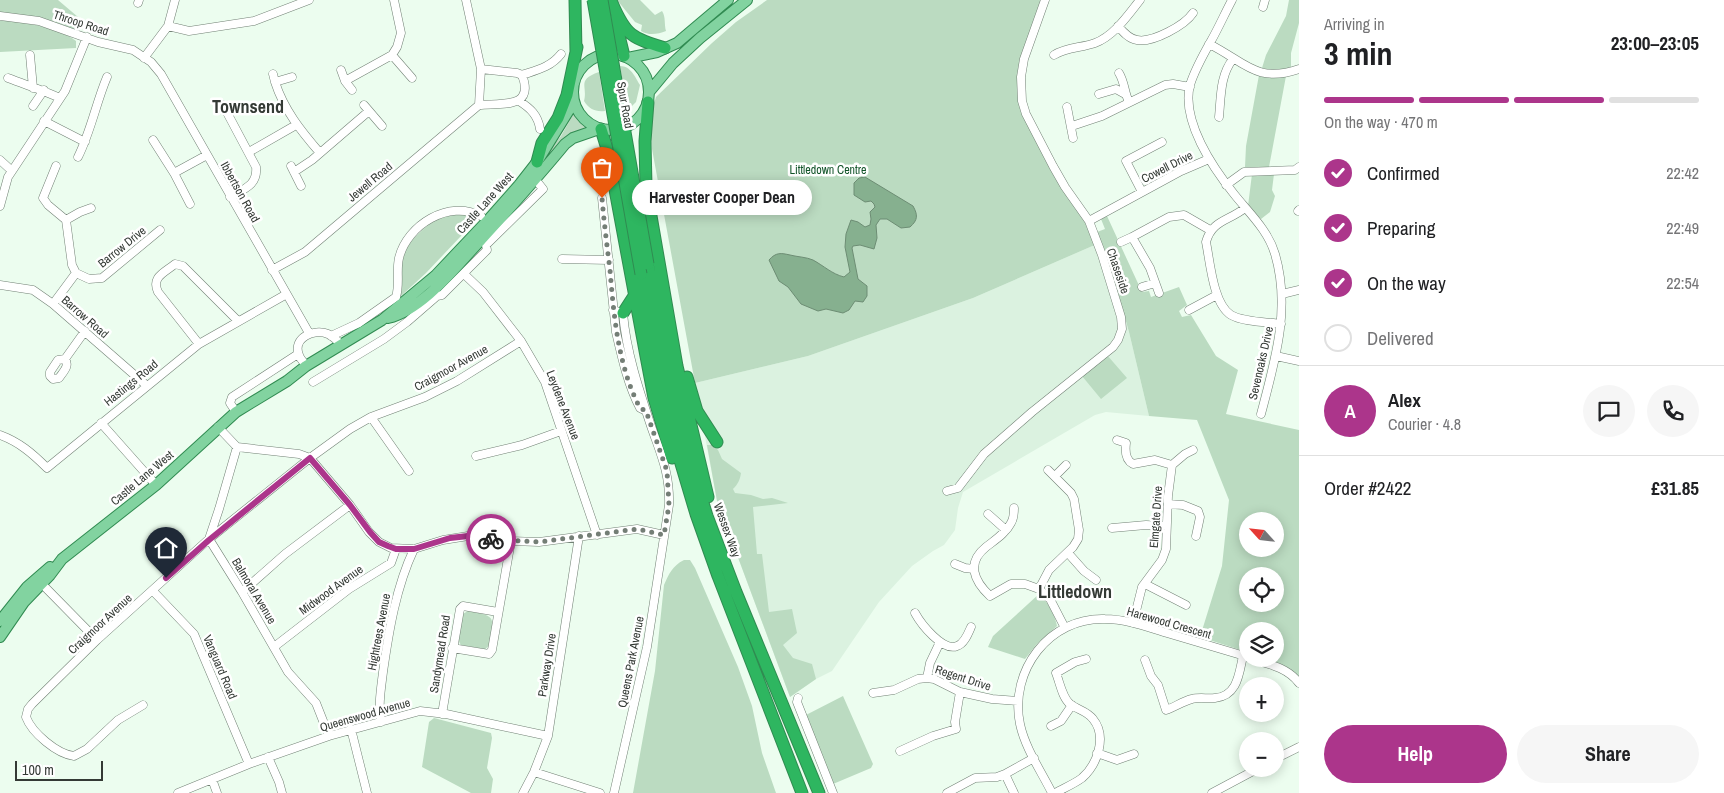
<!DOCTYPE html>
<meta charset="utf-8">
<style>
body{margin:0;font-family:"Archivo Narrow",sans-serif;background:#f6f6f6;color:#202124;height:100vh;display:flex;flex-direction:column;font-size:19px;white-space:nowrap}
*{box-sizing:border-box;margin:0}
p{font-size:16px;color:#757577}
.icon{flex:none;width:28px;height:28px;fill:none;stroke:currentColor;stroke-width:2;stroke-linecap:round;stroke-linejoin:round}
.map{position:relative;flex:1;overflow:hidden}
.panel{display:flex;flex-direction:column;background:#fff;width:425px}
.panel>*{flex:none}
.needle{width:32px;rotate:297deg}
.buttons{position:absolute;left:1239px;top:512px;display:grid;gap:10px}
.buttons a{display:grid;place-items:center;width:45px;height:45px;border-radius:50%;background:#fff;box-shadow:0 2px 12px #0003;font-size:25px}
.scale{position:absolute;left:15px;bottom:12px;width:88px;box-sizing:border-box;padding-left:5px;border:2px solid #343a35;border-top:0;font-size:14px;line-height:18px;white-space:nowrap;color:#343a35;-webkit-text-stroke:4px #fff;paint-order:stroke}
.pin{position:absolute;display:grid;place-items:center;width:42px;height:42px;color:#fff;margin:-51px -21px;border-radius:50% 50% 50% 0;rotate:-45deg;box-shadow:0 0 5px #0007}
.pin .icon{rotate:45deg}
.courier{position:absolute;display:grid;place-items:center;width:50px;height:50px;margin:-25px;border:4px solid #ac358b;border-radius:50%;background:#fff;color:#222;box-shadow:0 1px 6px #0007}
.bubble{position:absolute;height:35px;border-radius:18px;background:#fff;box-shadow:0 2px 12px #0003;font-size:16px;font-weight:800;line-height:35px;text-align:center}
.head em{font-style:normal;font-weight:800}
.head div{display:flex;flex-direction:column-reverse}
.head{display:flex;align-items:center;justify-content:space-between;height:85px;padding:0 25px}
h1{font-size:32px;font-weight:800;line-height:38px}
.bar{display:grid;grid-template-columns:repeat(4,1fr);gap:8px 5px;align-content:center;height:60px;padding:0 25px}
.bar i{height:6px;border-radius:4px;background:#e0e0e0}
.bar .active{background:#ac358b}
.bar p{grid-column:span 4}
.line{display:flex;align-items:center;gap:12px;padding:0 25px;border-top:1px solid #e0e0e0}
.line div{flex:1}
.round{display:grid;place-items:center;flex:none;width:52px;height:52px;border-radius:26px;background:#f6f6f6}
ol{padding:0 25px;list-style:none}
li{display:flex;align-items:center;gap:15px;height:55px}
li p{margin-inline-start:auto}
li .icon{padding:5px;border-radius:50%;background:#ac358b;color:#fff;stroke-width:4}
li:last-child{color:#757577}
li i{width:28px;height:28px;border:2px solid #e0e0e0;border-radius:50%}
.button{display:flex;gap:10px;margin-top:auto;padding:10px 25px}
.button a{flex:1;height:58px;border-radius:30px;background:#ac358b;color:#fff;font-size:20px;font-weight:800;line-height:58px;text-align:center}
.button a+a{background:#f6f6f6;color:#202124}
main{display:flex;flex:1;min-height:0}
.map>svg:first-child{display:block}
.built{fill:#dbf2e0}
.green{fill:#bbdbc1;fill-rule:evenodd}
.water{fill:#86b08f;stroke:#6d8d74}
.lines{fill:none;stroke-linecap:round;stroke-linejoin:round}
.minor-casing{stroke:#728175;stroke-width:9}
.major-casing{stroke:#308b51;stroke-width:12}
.highway-casing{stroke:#308b51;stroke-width:13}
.minor{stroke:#fff;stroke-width:8}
.major{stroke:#82d3a0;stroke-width:10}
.highway{stroke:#2eb660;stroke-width:11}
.highway-bridge-casing{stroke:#308b51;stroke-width:13;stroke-linecap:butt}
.highway-bridge{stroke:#2eb660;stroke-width:11}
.done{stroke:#747e76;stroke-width:5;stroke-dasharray:0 9}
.route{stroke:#ac358b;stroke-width:6}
.labels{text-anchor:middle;stroke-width:5;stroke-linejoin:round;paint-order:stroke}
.street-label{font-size:12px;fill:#343a35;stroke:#fff}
.park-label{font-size:12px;fill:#115429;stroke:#fff}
.district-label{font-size:18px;font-weight:bold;fill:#343a35;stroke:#fff}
</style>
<main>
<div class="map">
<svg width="1299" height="793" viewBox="0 0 1299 793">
<rect width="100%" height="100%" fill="#ecfdef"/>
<path class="built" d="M1097 244 1112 275 1129 332 1149 416 1106 412 1095 415 963 492 958 508 955 530 944 545 933 551 912 566 879 602 832 671 816 679 790 697 717 501 695 383 808 356 973 298Z"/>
<path class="green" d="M0 0H58L78 17 77 30 40 18 0 12Z
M617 0H640L655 15 662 11C666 17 664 24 666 31 658 34 649 36 641 31L642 25 635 22Z
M767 0H1045L1027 44 1023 112 1089 221 1097 244 973 298 808 356 695 383 652 149 649 120 656 97 712 43 736 22Z
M1289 0H1299V23L1291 53V68L1277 71 1262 68 1266 55 1286 16Z
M4 20C28 24 57 26 76 41V48L0 52V21Z
M620 66C631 66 635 77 640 85L636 102 628 110Z
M599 72 605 111C595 112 589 109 584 101 588 86 576 80 599 72Z
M1259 75 1286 76 1269 167H1245L1246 146Z
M574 113 583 123 591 130 540 167 538 165 561 136Z
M1252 174H1274L1272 190 1275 196 1270 212 1261 219 1248 206Z
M455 213 479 217 426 273 400 297 401 266 405 250 411 241 433 220Z
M1107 216 1142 292 1149 291 1151 297 1179 287 1187 305 1179 311 1182 317 1191 315 1216 356 1238 370 1226 414 1299 430V677L1265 659H1275V631H1248L1247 652 1200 637 1222 566 1229 500 1197 420 1149 416 1129 332 1115 283 1097 232 1105 229 1101 219ZM1248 521H1275V549H1248ZM1248 576H1275V604H1248Z
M1107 355 1127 378 1101 399 1082 376Z
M707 445H712L718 450 722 459 741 473C740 480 738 484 733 489L735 493 751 495 763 499 772 498 788 503 753 507 757 554H762L769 612 792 609 797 633 783 645 793 658 812 664 816 679 790 697 717 501Z
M684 560H690L695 568 738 667 752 706 762 753 776 793H633L655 671 664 585C669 574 672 566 684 560Z
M1039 594C1048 602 1055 615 1057 626L1036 645 1025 659 988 647 993 636Z
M468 611C499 616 493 618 489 646L485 649 461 645 458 640 461 615Z
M843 696 873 764 871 768 833 784 804 716Z
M434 718 491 733 492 738 487 768 493 779 491 793H471L422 767 429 722Z"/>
<path class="water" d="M865 177 913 206C918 215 918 220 910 227L901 228 887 219H880L876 225 877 238 874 249 860 245 853 246 852 248 858 279 867 286V296L863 302 855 301 849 310 843 313 826 309 818 311 801 304 788 287 779 281 769 260C776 252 781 253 790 255 798 257 806 257 813 260 824 266 832 274 844 277L850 272 845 247 846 234 851 220 858 222 865 227 870 225 871 219 870 212 875 207 874 204 871 201 865 202 854 195V183L859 178Z"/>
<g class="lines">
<g class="minor-casing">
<path id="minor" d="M1232 0C1225 13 1219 27 1211 41 1203 55 1195 69 1190 85 1181 121 1213 168 1234 194 1249 213 1268 230 1275 254 1291 308 1275 361 1261 414
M138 3 139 0
M1263 7 1265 0
M0 16 39 21 98 42 133 50 151 62 161 74 309 333
M168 26 189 31 254 21 309 0
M1118 26C1123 32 1129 39 1137 40 1153 43 1185 25 1193 13
M1209 44C1244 61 1256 84 1299 69
M30 55 33 88
M392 55 412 78
M1054 55C1067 47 1081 48 1095 43 1114 36 1128 15 1140 0
M144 58 168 26 175 0
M341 70 345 81 352 90
M1119 73C1125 83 1124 92 1129 102
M273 74 275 82 292 77
M522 75C537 70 551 67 561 54
M8 78C26 85 43 90 60 98
M345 81 392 55 397 47 401 33 394 0
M275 82C284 110 301 131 320 153
M1099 94 1116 89 1125 94
M519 101C530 108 538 115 540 129
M223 105 256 167C258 185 244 189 230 197
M364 105 382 126
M479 105C502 103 535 109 522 75L517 73 481 69
M33 106 44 90
M1067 107 1073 138
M1219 117C1221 97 1220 75 1233 59
M44 121 85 142
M1072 126 1102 116 1165 85 1173 84 1190 87
M153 140 174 173 190 204
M249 152 296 125
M78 157C91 131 96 103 107 77
M0 160 12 171
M56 166 43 198 48 205 66 220 72 265 76 273
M291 166 301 186
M294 172 312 160 369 111
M174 173 207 155
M1226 185 1244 172 1295 170 1299 167
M1142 192 1126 161 1162 142
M602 198 616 332C622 358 628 385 640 408L646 411
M0 206 8 177 65 91 87 37
M1245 208C1229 221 1212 220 1206 242 1210 261 1213 304 1231 315 1243 322 1268 322 1281 324
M1298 211 1299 210
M66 220 80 212 91 208
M1089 221 1181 171 1209 159
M1121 242 1132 237
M562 259 609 260
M272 270 305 252 479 105 481 69 466 0
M464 274 483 292 521 341 545 382 597 535
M0 285 33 290 53 304 146 385
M1142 287 1155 283
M1159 293 1150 268 1132 237 1169 217 1184 215 1210 230
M1282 294 1299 290
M396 297C400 284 396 271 399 258 407 225 449 199 481 216
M53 304 76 273 89 279 102 278 160 230
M613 310 623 313C626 351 639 390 651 426 661 455 670 473 669 505L647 647 614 793
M1189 310 1217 295
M331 336 359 323 396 297
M199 344 158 292C151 277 164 273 175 264L183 266 238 321
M1276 356 1299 361
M65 359C70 366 63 372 59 378L53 379 50 376V372L58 360 65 359 85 331
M306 366C304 362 300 359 299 355 292 338 314 328 328 334 333 336 337 341 341 344
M313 382 384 339 407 322 437 296 442 295 487 250 486 245 543 189 535 179
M236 412 230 403 232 397 298 354
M371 417 409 471
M101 423 156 485
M218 427 237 447 299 454 310 458 350 505 369 532 379 542 391 548 414 549 443 540 468 536 511 541 539 542 637 529 664 535
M0 435C19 442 32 453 47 468L199 344 285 295
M1117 440 1126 443C1125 451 1125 460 1133 464L1155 460 1172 465
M237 447 219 509 209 539 242 592 288 672 316 703 329 736
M476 456 522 445 561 431
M1055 476 1066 465
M947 491 958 488 984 454 1032 412 1113 347 1118 340 1122 329 1121 317 1102 255 1089 221 1065 187 1053 166 1026 114 1022 101 1021 77 1024 59 1045 0
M1168 504 1183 505 1198 511 1200 517 1196 536
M1014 508C1014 513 1014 518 1011 523 1006 533 995 540 986 547 966 563 974 581 990 596L1011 584H1025L1039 589 1050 599 1065 628
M988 514 1006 530
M1112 528 1146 525 1166 526
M1068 553 1084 571 1096 580
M955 564 965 568 974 569
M41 583 97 640
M1145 584 1186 605
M1039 589 1049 570 1073 547 1078 539 1079 530 1074 499 1071 493 1048 470
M153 591 194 634 249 764
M242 592 285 554 350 505
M915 613C921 624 943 652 957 646 964 644 968 634 971 627
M1133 623 1142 587 1162 560 1166 549 1168 496 1172 465 1185 454 1193 450
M274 647 349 589 391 563 396 549
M452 648 489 654 492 650 511 541
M1252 659C1269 664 1288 668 1299 683
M1145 660 1151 676 1158 685 1166 710C1175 707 1183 701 1192 699 1199 697 1208 699 1215 698 1238 696 1239 673 1243 656
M927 678 930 663 940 642
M873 693 894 690 918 679 927 678 934 679 960 692 992 699 1018 701
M798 698 797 702 833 793
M143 705 118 720 87 749 74 756C57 754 32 733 26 717L28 709 32 704 97 640 209 539 310 458 350 429 371 417 425 397 457 381 521 341
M442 714 460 609 463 606 498 612
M381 722C378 705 381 689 383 672 389 630 396 587 414 549
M1051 726 1061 721 1072 705
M351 729 367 793
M900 751 933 736 956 729 955 722 960 692
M1097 753 1117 760 1134 754
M268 757 279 782 282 793
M1275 759 1299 747
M534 772 600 793
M1005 774 1014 793
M212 779 217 793
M178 793 249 764 329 736 420 711 446 714 548 736
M523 793 534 772 548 736 579 536
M947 793 975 778 997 777 1005 774 1034 758
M1052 793C1041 771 1025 748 1020 724 1009 671 1049 617 1105 619 1126 619 1147 627 1167 633 1194 641 1221 649 1248 657
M1055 793C1064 788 1074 784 1082 778 1098 764 1107 736 1093 719 1087 711 1078 710 1070 704 1062 697 1060 683 1056 673L1075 662 1086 659
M1212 793 1257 769"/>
</g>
<g class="major-casing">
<path id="major" d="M573 92a38 38 0 1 1 76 0a38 38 0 1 1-76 0Z
M628 58 657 52 677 43 728 0
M649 92 673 63 700 38 747 0
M388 318C424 309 456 266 481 240 509 209 538 177 565 144L573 138 599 129
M0 621 27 587 50 567
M0 637 24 602 50 575 62 559 156 485 236 412 287 381 306 366 382 320 436 275 489 219 519 185 537 162 574 102"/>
</g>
<g class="highway-casing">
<path id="highway" d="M575 0 576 52
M612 3C626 36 632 38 665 48
M615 19 624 56
M648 102 645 141 646 187 677 366 708 497
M601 129 608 152 646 356 654 398 672 458
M537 162 542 143 558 118 567 95 577 47
M648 264 673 396 684 441 707 516 736 592 819 793
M641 274 663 393 679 457 696 514 718 576 802 793
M623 313 634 296
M687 377 697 411 717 442"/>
</g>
<use href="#minor" class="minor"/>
<use href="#major" class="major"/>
<use href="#highway" class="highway"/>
<g class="highway-bridge-casing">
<path id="highway-bridge" d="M593 0 641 274
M602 0 648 264"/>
</g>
<use href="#highway-bridge" class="highway-bridge"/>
</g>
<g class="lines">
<path class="done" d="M491 539 539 542 637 529 664 535 669 505 667 471 646 411 640 408C618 366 614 317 610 270 607 246 604 222 602 198"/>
<path class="route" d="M166 578 209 540 310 458 350 505 370 532 379 542 388 546 396 549H414L450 538 468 536 491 539"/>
</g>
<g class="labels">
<g class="street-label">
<text transform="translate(81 23) rotate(18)" y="4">Throop Road</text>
<text transform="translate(625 105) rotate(80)" y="4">Spur Road</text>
<text transform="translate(1167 167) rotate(-27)" y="4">Cowell Drive</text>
<text transform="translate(370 182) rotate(-40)" y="4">Jewell Road</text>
<text transform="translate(240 192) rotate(61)" y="4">Ibbertson Road</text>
<text transform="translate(485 203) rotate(-48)" y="4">Castle Lane West</text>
<text transform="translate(122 247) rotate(-39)" y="4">Barrow Drive</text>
<text transform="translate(1118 271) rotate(71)" y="4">Chaseside</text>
<text transform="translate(85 317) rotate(41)" y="4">Barrow Road</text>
<text transform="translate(1261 363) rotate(-77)" y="4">Sevenoaks Drive</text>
<text transform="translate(451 368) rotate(-29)" y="4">Craigmoor Avenue</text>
<text transform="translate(131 383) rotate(-39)" y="4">Hastings Road</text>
<text transform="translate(563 405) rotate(69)" y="4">Leydene Avenue</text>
<text transform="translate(142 478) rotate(-40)" y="4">Castle Lane West</text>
<text transform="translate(1156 517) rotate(-86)" y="4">Elmgate Drive</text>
<text transform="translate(727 530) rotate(70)" y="4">Wessex Way</text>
<text transform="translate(331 590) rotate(-36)" y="4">Midwood Avenue</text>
<text transform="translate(254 591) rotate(59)" y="4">Balmoral Avenue</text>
<text transform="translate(1169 623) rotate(16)" y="4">Harewood Crescent</text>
<text transform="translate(100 624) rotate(-43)" y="4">Craigmoor Avenue</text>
<text transform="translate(379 632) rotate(-79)" y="4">Hightrees Avenue</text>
<text transform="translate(440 654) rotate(-81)" y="4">Sandymead Road</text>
<text transform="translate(631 662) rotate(-79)" y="4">Queens Park Avenue</text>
<text transform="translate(547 665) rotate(-81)" y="4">Parkway Drive</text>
<text transform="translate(220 667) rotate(67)" y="4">Vanguard Road</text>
<text transform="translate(963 678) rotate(18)" y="4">Regent Drive</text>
<text transform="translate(365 715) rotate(-16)" y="4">Queenswood Avenue</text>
</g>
<g class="park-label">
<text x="828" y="174">Littledown Centre</text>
</g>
<g class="district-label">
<text x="248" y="113">Townsend</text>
<text x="1075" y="598">Littledown</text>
</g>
</g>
</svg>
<div class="buttons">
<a><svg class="needle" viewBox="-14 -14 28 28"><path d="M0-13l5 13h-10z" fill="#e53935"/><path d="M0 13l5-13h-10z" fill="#757577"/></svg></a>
<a><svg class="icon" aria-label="locate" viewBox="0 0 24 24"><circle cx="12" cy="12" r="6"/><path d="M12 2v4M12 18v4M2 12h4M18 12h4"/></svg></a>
<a><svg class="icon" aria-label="layers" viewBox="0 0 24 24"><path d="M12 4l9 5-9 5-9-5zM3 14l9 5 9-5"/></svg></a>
<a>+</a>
<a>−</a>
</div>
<div class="scale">100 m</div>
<div class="pin" style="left:602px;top:198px;background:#ea580c"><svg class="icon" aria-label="bag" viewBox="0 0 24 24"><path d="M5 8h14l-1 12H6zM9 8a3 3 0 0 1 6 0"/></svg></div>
<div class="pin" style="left:166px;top:578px;background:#1f2937"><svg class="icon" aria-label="home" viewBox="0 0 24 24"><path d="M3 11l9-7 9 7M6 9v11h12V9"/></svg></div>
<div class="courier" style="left:491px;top:539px"><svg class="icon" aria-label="bike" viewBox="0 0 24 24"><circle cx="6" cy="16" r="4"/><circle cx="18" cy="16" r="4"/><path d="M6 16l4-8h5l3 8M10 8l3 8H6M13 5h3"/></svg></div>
<div class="bubble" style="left:632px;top:180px;width:180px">Harvester Cooper Dean</div>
</div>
<section class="panel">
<div class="head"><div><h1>3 min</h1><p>Arriving in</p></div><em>23:00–23:05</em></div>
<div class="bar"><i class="active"></i><i class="active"></i><i class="active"></i><i></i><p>On the way · 470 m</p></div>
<ol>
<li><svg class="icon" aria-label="check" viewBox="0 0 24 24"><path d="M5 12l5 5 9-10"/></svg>Confirmed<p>22:42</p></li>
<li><svg class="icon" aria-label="check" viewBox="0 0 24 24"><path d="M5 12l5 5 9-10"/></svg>Preparing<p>22:49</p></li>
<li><svg class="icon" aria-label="check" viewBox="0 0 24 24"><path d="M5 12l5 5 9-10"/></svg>On the way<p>22:54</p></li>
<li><i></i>Delivered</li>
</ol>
<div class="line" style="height:90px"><b class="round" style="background:#ac358b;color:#fff">A</b><div><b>Alex</b><p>Courier · 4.8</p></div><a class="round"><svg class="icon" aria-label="chat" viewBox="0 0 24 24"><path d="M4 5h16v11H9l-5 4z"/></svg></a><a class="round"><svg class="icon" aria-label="phone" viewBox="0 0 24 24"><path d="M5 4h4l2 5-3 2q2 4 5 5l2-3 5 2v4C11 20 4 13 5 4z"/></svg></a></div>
<div class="line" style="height:65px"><div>Order #2422</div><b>£31.85</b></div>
<div class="button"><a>Help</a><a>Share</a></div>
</section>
</main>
